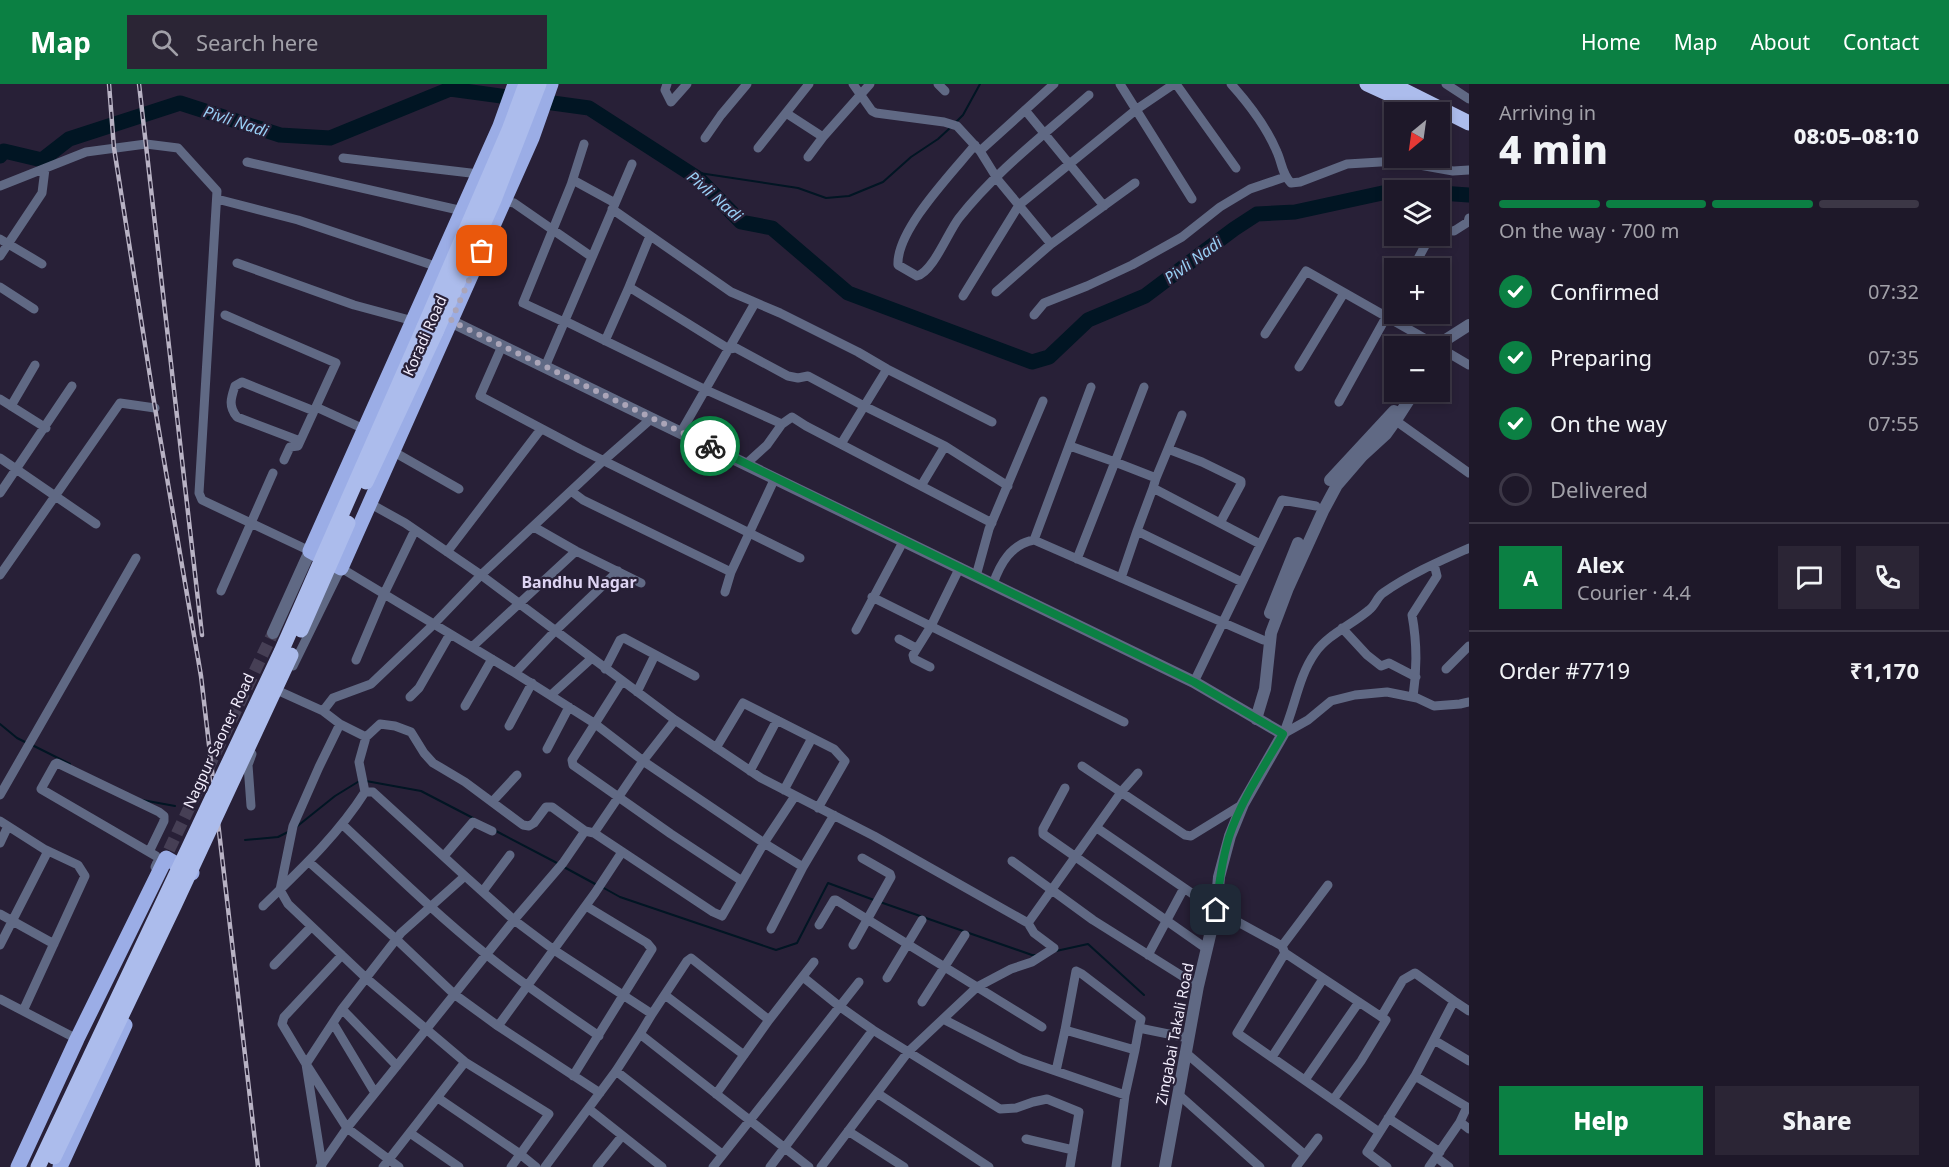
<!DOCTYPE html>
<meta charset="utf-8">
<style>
body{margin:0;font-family:"Noto Sans",sans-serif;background:#2b2535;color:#f1f3f6;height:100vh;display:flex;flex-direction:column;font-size:22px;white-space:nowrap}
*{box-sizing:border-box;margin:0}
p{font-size:20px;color:#a1a0a8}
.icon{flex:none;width:33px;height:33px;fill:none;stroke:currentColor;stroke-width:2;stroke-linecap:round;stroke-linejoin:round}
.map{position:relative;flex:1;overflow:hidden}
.panel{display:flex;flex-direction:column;background:#1e1829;width:480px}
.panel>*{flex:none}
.needle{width:39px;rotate:209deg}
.controls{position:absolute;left:1384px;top:18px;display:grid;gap:12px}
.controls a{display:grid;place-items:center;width:66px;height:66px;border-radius:0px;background:#1e1829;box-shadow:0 3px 9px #0003,0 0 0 2px #3c3746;font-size:30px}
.pin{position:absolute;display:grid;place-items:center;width:51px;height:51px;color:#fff;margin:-26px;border-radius:12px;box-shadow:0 3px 9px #0006}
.courier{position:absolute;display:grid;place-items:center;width:60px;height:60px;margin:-30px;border:4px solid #0b8043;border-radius:50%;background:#fff;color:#222;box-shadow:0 2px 8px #0007}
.summary em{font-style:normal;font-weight:800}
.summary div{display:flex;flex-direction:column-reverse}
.summary{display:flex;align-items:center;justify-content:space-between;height:102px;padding:0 30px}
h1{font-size:39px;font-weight:800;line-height:45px}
.bar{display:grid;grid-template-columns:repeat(4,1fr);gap:9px 6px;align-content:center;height:72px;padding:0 30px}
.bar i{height:8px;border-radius:4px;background:#3c3746}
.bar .active{background:#0b8043}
.bar p{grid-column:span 4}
.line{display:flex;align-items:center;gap:15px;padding:0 30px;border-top:2px solid #3c3746}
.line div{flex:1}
.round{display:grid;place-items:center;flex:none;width:63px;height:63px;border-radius:0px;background:#2b2535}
ol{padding:0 30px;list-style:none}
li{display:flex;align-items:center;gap:18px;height:66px}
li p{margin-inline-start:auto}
li .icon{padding:6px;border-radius:50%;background:#0b8043;color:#fff;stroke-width:4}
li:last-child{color:#a1a0a8}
li i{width:33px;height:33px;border:3px solid #3c3746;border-radius:50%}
.primary-button{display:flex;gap:12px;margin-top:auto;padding:12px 30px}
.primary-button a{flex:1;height:69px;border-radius:0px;background:#0b8043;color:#fff;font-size:24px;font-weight:800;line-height:69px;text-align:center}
.primary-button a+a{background:#2b2535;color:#f1f3f6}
header{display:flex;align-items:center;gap:36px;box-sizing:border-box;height:84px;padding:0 30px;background:#0b8043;color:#fff}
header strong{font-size:28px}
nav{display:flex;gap:33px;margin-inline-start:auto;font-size:21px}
.search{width:420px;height:54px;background:#2b2535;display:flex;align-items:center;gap:15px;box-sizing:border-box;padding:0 21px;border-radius:0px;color:#a1a0a8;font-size:22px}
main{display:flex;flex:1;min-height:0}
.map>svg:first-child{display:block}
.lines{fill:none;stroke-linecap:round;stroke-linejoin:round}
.stream{stroke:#011523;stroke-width:2}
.river{stroke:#011523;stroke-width:15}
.tertiary-tunnel{stroke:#463f55;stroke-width:12;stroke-dasharray:12 6;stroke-linecap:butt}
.minor{stroke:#606984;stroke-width:9}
.tertiary{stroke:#606984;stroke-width:12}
.primary{stroke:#9bade6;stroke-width:15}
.trunk{stroke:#acbcec;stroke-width:15}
.rail-casing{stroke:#b8b2c4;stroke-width:4.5}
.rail{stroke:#282037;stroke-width:2;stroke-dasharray:7;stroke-linecap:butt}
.trunk-bridge{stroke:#acbcec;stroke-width:15}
.done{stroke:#aba5b8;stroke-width:6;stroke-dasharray:0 10.8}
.route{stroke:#0b8043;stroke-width:8}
.labels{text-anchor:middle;stroke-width:4.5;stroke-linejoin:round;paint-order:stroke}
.street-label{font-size:15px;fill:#f2edfd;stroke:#282037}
.water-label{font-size:16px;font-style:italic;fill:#99cff5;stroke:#282037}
.neighbourhood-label{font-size:16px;font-weight:bold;fill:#ded4f3;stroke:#282037}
</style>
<header>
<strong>Map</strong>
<div class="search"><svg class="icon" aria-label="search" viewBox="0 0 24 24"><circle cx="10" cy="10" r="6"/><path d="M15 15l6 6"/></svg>Search here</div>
<nav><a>Home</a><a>Map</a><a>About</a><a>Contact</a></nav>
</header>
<main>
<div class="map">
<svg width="1469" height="1083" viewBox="0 0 1469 1083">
<rect width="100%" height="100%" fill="#282037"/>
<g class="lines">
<path class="stream" d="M956 38 963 31 980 0
M686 87 798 104 826 114 849 112 883 98 911 73 938 55 950 44
M0 640 17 654 27 659
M32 661 70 680
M366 697 421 707 473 734
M142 716 175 722
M295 744 335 712 361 696
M496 747 557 779
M245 756 278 753 288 748
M562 782 597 801
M602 803 620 813 776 866 797 859 828 799 874 816
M880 818 1032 871H1036
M1056 867 1088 860 1144 911"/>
<path class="river" d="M0 72 4 67 42 76 69 55 180 19 280 51 330 54 450 5 589 24 699 95 741 138 772 144 848 209 1032 278 1049 273 1088 236 1145 212 1234 145 1257 130 1295 128 1387 108H1395
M1440 109 1469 111"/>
<path class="tertiary-tunnel" d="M169 766 273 549"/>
<path class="minor" d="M667 0 665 6 671 18 687 0
M853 0 872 27 876 29 944 38 957 42 980 67 998 96 1051 160 1135 99
M938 0 945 7
M1120 0 1192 115
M1176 0 1236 84
M1231 0C1249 20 1267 44 1277 68 1282 79 1282 90 1291 99L1300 98 1347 80 1397 77 1453 87 1469 86
M1446 0 1469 15
M1025 26 1104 122
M786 29 823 53
M705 54 721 31 747 0
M975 61C953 88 896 146 898 181L917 192C933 188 948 148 959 134 996 87 1045 50 1089 11
M758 64 809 0
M980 67 1054 0
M808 73 823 53 870 0
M343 74 479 90
M247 78 463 127
M573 96 615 119
M0 102 86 68 146 60 178 64 217 107 199 409 202 416 310 467
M217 115 298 136 438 183
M503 117 514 119 592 173
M612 125 731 208 780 229 858 268 887 285 841 360
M1440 146 1454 147 1468 138 1469 134
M650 152 629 203 729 265 736 264 788 292 798 294 808 292 864 322 945 362 1008 402
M0 155 42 180
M0 172 42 109 45 85
M237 179 354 221 417 238
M1413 184 1427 158 1434 152
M0 203 34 225
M996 208 1051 160
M963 212 1019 121 1137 25 1174 0
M225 231 336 279 298 362 290 363 284 376
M1034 231 1044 219 1087 202 1132 181 1182 153 1220 123 1250 105 1285 93
M565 237 704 305 782 340 792 333 806 342 992 439
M564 238 523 219 571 101 584 60
M1265 250 1306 187 1438 262
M605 257 629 203
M502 262 480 312 580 365 800 474
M1440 264 1469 281
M545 283 632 80
M1299 283 1344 209
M887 285 992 338
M0 315 46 344
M1339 318 1395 217
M11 322 35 281
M316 323 364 345
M1392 334 1469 389
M681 348 755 219
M300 357 237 333C228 322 231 314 235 302L242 298 314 327
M1070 362 1115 378 1144 303
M1168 365 1182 331
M394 368 459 405
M0 374 96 440
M746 380 767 361 782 340
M1156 394 1168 365 1202 378 1241 397V400L1220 439
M921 402 945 362
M571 407 583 416 731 488
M0 409 72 302
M369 419 405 439 481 491 675 636 761 694 874 752 1028 839 1122 707 1138 689
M534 443 576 467 641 499
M1137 447 1153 404 1260 460
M1034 456 1091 303
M1469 464C1440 477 1410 490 1383 509 1377 513 1375 522 1369 526 1353 540 1327 551 1315 569 1298 593 1295 624 1283 650L1308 636 1331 617 1355 611 1387 608 1417 614 1434 622 1460 620 1469 618
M447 468 541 345
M1077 475 1115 378 1156 394 1153 404
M0 491 120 319 155 324
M976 492 989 445 1043 317
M1121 494 1137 447 1242 498
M993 500C1000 480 1011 460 1034 456L1263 556
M221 507 273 389
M725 508 731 488 775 394
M872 513 1124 638
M1342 544 1367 571 1381 582 1389 579 1416 593
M856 546 904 456
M899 555 916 564
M472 563 576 467
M356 576 384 510 415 446
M293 582 341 484 515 589 555 547 618 487
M930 583 914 575 913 571 931 542 960 483
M605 585 620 556 624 554 695 592
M1446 585 1469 562
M515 589 594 639 646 679 764 759 795 712
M622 597 572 676 573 681 671 750 742 797
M1194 598 1282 416 1316 422
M637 608 655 571
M551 611 592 574
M410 613 419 604 450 550
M1413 613C1417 586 1417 558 1412 531L1437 492 1434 480
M465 622 492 575
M323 627 333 614 371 600 434 540 481 491 603 377 652 334
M340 640 319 683 293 742 280 806 288 820 366 894 465 978 549 1030 511 1083
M509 642 532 599
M366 653 380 640 395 642 411 648 424 669 433 679 465 698 523 741 529 742 534 739 546 723H552L585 747 594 749 713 828 722 832 764 759 803 783
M716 664 743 619 834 665 845 677 818 724
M547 665 569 623
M1082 682 1185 751 1191 752 1243 720
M750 687 777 636
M1065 704 1043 745V750L1207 865
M784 706 812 654
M365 708H373L465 792
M0 711 136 474
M492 718 517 691
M251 722 248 681 252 670
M0 737 44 765 78 781 85 792 23 927
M343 741C390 785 436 830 487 871 523 900 561 926 599 952
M1097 744 1216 826 1282 862
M594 749 643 677 675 636
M0 759 8 742
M149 768 164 737V732L159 728 57 679 55 680 41 705 156 772 158 776 155 783
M444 772 473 738 492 747
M1012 777 1093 836 1198 902
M309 778 396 855 454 910 498 942 600 1009
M483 807 510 771
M263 822C300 786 337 752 365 708L359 678 366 653 340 640 323 627 281 608
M0 830 54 860
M819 841 834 816H836L1042 943
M771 845 803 783 834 731
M0 861 48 767
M853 861 891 793 890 790 862 774
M1284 867 1282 862 1328 801
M1148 871 1184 804
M274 881 311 843
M803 893 839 922 873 946 1000 1025 1016 1024 1033 1018 1047 1015 1079 1028 1070 1083
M887 894 922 836
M665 911 744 971
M0 915 77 955
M1454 917 1469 927
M922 918 965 851
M342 925 397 982
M652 930 687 877 691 874 769 936
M1381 933 1403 896 1415 889 1454 917 1415 992
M943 935 1021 975 1125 1011
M333 939 375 1009
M498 942 595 809 622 768
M1065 946 1135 966 1139 944 1188 954
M1434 956 1469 977
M1186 969 1305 1071 1296 1083
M1272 973 1323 895
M616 987 722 1070
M1056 987 1065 946 1076 887 1082 890 1141 935 1139 944
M573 992 652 865 647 859 586 822
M1305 996 1359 918
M877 1009 989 1083
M716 1010 769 936 814 878
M1178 1010 1260 1083
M438 1014 520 1070 536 1083
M1333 1016 1361 977 1386 936 1285 869 1237 949 1379 1048
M589 1025 662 1083
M1388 1034 1440 1068
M848 1047 904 1083
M410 1049 459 1083
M1026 1055 1073 1066
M1305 1071 1318 1054
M1436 1073 1449 1083
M322 1081 306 980 282 940 284 933 342 871
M320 1083 347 1044 514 836 563 779 585 747
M383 1083 465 978
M399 1083 347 1044 306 980 342 925 401 849 465 792 514 836 554 866 652 930 640 950 809 1083
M545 1083 616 987 640 950
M597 1083 622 1052
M713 1083 859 898
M770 1083 873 946
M821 1083 908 968 977 903 1011 885 1032 878 1054 864 1034 849 1028 839
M1116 1083 1125 1011 1135 966
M1387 1083 1367 1068 1415 992 1467 1023 1460 1038 1469 1045
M1429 1083 1460 1038"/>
<path class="tertiary" d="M442 233 1194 598 1283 650 1243 720 1230 752 1219 793 1216 826 1198 902 1165 1083
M1436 262 1469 241
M1330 396 1394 327
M1270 529 1298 459
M273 549 310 467
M1256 635 1265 605 1271 549 1288 504 1323 427 1337 401 1362 372 1386 350 1396 336 1414 308"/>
<path class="primary" d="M515 0 500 42 310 467 341 484 532 54 551 0
M18 1083 77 955 166 774 192 789
M60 1083 125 941"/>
<path class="trunk" d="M1367 0 1402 16
M1391 0 1469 39
M424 243 509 46 526 0
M436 248 494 116 539 0"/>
<g class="rail-casing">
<path id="rail" d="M109 0 114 64 155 324 201 592 258 1083
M139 0 202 551"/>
</g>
<use href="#rail" class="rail"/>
<path class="trunk-bridge" d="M366 398 436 248
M301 546 348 439
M54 1073 175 820 291 571
M38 1083 281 568 424 243"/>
</g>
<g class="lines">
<path class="done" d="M482 167 451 237 710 362"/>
<path class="route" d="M710 362 1194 598 1283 650C1264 683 1241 716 1229 753 1222 776 1219 801 1216 826"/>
</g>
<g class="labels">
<g class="street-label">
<text transform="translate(425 252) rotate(-66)" y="5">Koradi Road</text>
<text transform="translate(219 657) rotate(-65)" y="5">Nagpur Saoner Road</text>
<text transform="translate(1175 950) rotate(-79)" y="5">Zingabai Takali Road</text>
</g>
<g class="water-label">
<text transform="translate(236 37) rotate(18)" y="6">Pivli Nadi</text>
<text transform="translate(715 112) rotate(41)" y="6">Pivli Nadi</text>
<text transform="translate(1193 176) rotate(-36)" y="6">Pivli Nadi</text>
</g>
<g class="neighbourhood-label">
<text x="579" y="504">Bandhu Nagar</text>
</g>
</g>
</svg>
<div class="controls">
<a><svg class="needle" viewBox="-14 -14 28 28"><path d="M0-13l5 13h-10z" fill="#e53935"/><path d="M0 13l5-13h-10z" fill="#a1a0a8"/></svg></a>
<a><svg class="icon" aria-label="layers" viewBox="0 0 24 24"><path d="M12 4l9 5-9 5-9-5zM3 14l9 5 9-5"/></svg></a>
<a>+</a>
<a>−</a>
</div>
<div class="pin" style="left:482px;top:167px;background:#ea580c"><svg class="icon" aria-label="bag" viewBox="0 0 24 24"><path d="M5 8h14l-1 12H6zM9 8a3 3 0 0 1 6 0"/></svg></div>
<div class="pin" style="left:1216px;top:826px;background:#1f2937"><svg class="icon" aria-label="home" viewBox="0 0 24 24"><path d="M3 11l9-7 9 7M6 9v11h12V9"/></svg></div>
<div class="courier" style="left:710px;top:362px"><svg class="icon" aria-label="bike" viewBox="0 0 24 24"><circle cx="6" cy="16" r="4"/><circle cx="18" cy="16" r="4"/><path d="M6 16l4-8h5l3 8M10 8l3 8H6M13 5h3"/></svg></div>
</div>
<section class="panel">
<div class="summary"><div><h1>4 min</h1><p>Arriving in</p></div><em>08:05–08:10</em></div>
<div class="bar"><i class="active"></i><i class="active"></i><i class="active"></i><i></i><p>On the way · 700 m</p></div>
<ol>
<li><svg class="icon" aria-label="check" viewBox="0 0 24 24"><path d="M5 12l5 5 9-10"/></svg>Confirmed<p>07:32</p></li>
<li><svg class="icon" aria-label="check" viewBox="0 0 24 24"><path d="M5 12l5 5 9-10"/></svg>Preparing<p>07:35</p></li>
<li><svg class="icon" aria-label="check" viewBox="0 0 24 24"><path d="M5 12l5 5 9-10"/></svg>On the way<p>07:55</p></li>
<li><i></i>Delivered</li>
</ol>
<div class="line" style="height:108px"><b class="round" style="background:#0b8043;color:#fff">A</b><div><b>Alex</b><p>Courier · 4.4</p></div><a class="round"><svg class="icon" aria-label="chat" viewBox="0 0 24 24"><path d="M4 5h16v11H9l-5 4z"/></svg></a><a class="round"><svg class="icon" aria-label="phone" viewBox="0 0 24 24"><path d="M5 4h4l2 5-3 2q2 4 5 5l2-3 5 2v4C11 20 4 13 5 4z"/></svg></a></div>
<div class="line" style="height:78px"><div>Order #7719</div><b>₹1,170</b></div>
<div class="primary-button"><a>Help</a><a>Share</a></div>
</section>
</main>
